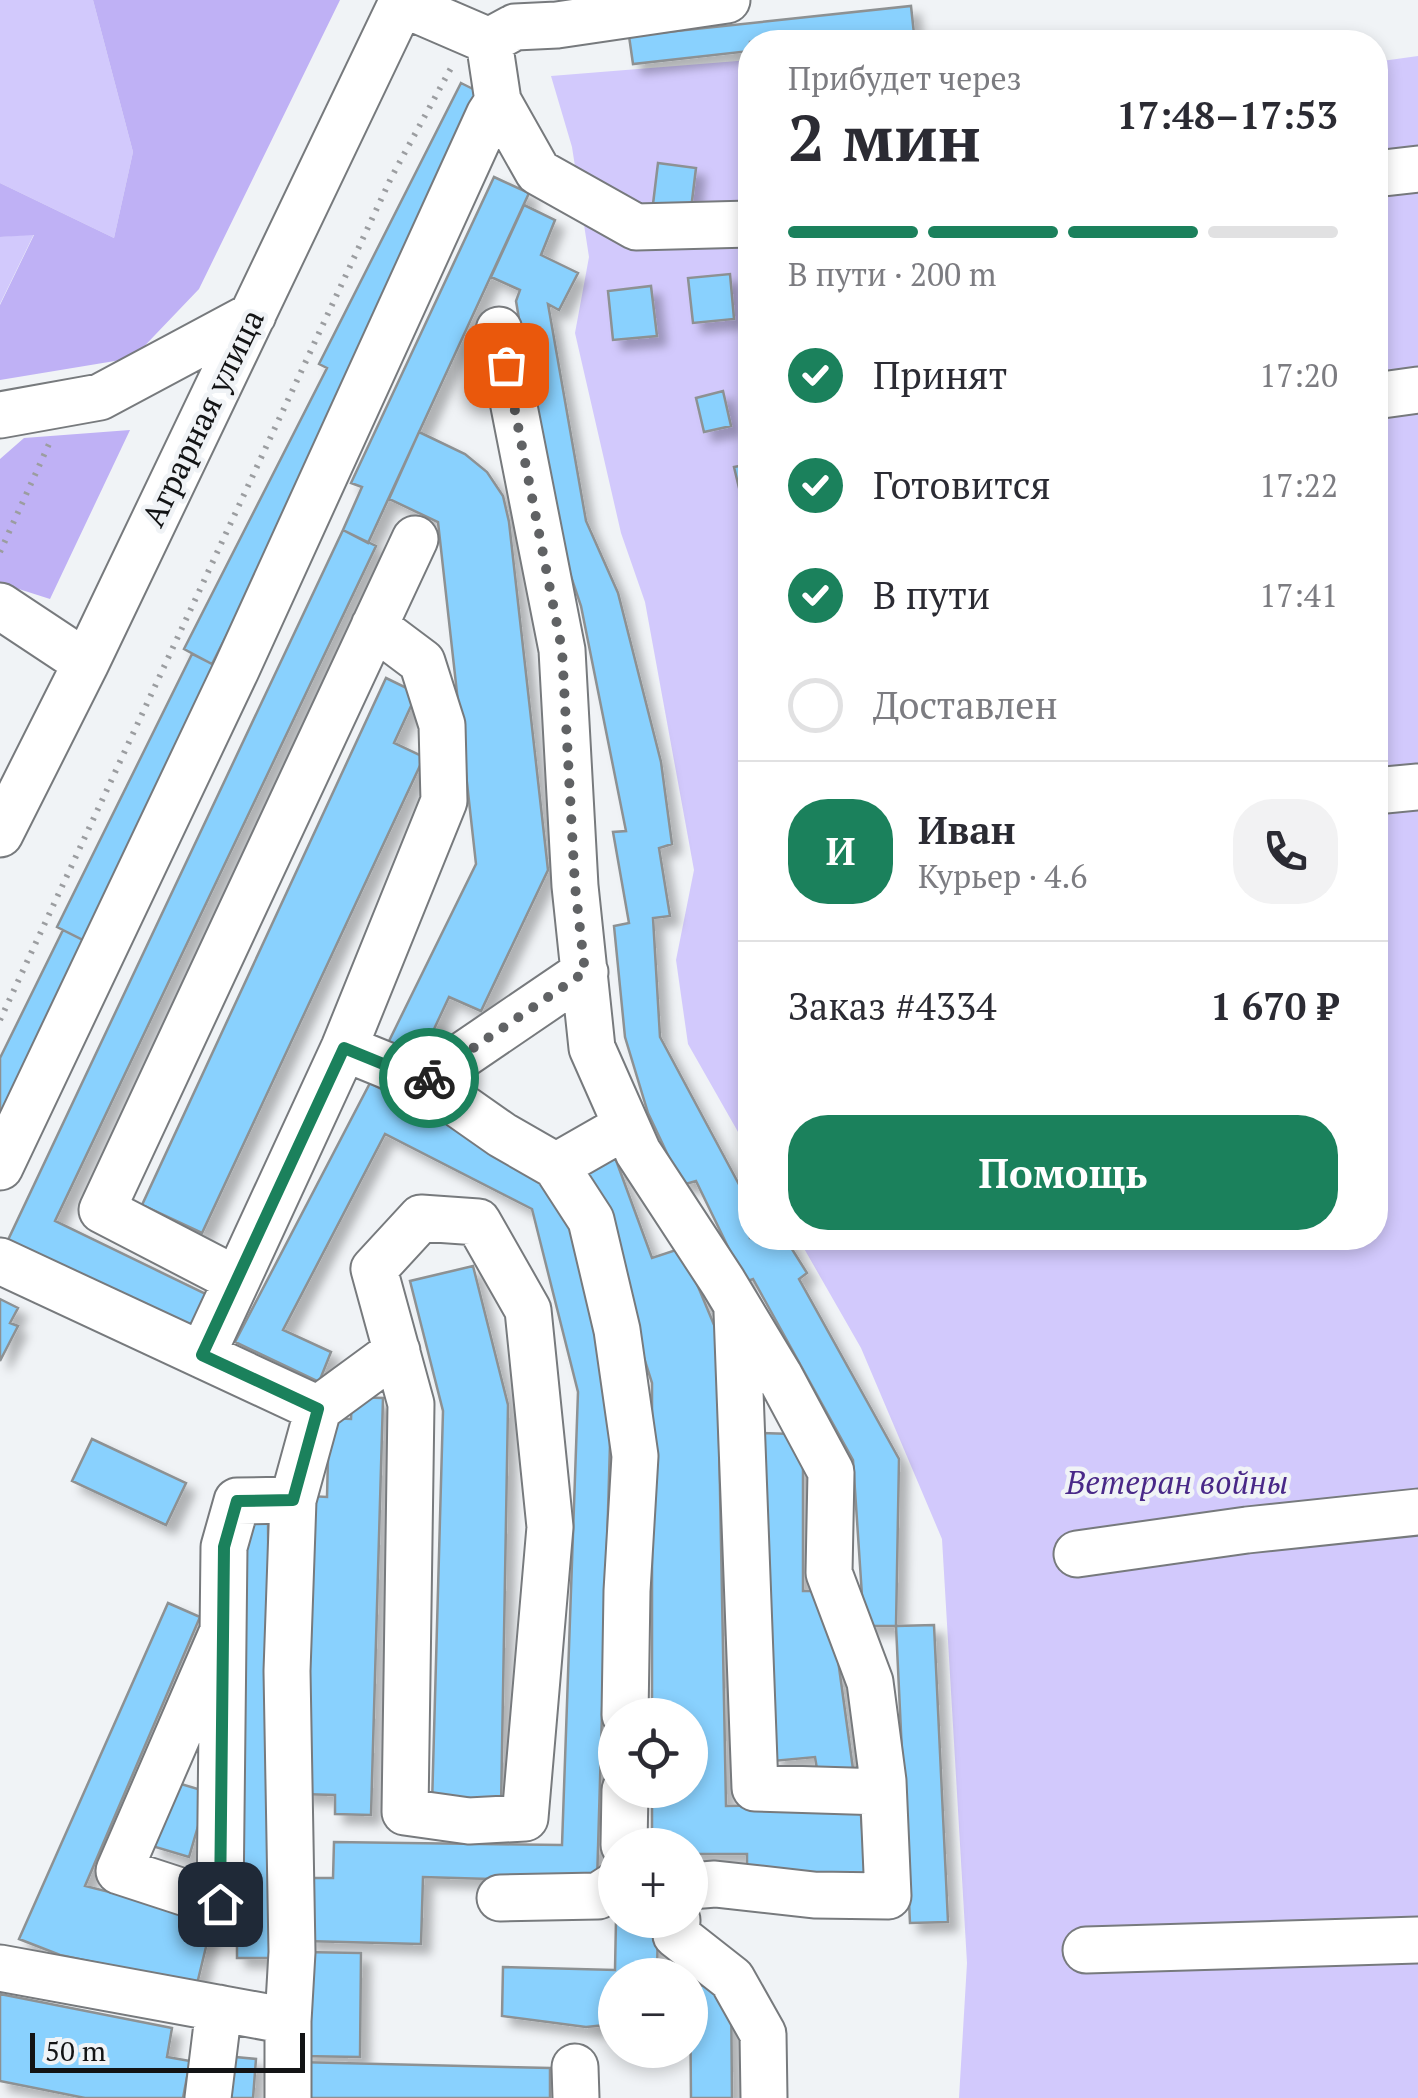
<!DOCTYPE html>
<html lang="ru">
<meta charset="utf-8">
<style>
body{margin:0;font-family:"PT Serif",serif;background:#f2f2f3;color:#2b2b33;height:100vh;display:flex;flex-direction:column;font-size:38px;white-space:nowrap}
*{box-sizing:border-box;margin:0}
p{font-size:32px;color:#7c7c81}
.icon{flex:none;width:55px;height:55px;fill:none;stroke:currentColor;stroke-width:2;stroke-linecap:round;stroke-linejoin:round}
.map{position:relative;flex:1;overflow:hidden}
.drawer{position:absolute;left:738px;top:30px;width:650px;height:1220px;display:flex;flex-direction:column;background:#fff;border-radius:40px;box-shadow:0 5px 15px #0003}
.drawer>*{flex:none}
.fabs{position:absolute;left:598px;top:1698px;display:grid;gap:20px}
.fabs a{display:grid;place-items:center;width:110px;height:110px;border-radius:50%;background:#fff;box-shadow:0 5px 15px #0003;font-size:50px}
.scale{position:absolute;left:30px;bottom:25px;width:275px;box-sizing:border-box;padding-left:10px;border:5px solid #131415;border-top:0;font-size:28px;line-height:35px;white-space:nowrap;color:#131415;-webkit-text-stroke:8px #f0f3f6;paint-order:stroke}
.pin{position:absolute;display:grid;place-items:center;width:85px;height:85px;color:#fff;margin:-42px;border-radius:20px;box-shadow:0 5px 15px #0006}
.courier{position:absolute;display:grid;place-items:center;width:100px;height:100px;margin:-50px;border:8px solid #1b815c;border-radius:50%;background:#fff;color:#222;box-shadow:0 2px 12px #0007}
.overview em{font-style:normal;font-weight:700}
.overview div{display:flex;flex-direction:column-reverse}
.overview{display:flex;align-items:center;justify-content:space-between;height:170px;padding:0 50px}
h1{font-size:65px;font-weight:700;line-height:75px}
.bar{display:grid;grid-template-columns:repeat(4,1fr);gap:15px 10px;align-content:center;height:120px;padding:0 50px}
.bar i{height:12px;border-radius:8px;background:#e1e1e2}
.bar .current{background:#1b815c}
.bar p{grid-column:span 4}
.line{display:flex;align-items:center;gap:25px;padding:0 50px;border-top:2px solid #e1e1e2}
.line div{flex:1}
.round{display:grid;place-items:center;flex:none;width:105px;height:105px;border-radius:40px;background:#f2f2f3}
ol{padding:0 50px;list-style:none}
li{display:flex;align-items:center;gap:30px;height:110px}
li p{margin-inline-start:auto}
li .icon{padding:10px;border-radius:50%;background:#1b815c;color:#fff;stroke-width:4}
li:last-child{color:#7c7c81}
li i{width:55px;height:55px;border:5px solid #e1e1e2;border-radius:50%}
.button{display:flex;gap:20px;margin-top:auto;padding:20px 50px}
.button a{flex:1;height:115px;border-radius:40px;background:#1b815c;color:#fff;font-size:40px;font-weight:700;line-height:115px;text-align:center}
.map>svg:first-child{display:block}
.green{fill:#d2c9fc}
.forest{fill:#bfb1f5}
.building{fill:#89d1fe;stroke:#8d9193;stroke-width:2.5;filter:url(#shadow)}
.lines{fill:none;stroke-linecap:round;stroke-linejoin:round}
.minor-casing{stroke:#777a7d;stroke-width:49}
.path{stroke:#9b9da0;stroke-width:6;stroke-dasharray:2.5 8;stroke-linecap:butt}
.minor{stroke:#fff;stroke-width:45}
.done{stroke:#606264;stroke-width:10;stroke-dasharray:0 18}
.route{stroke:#1b815c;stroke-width:12}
.labels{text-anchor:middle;stroke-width:9;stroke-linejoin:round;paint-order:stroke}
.street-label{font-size:32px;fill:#131415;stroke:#f0f3f6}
.park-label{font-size:32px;font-style:italic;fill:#492888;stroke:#f0f3f6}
</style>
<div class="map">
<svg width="1418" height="2098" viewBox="0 0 1418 2098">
<defs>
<filter id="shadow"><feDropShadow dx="9" dy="9" stdDeviation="5" flood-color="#0004"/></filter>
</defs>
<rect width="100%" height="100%" fill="#f0f3f6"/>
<path class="green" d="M0 0H93L133 152 114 238 0 183Z
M1418 56V2098H959L967 1963 942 1539 861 1348 798 1238H1375V62Z
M750 60V1153L688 1044 676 960 694 870 645 602 621 533 575 333 589 257 572 147 551 76Z
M34 234 0 304V237Z"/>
<path class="forest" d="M93 0H340L199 289 133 358 0 380V305L34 235 0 237V183L114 238 133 152Z
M130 430 50 599 0 583V459L24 438Z"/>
<path class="building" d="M911 6 914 34 834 42H750V51L633 64 629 36Z
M461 83 487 96 354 383 212 664 184 649 327 368 319 364Z
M658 163 696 168 691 209 653 204Z
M494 177 529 193 368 543 343 530 362 487 351 483Z
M524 205 555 220 541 255 578 273 559 310 548 304 586 521 618 593 661 762 672 844 659 848 670 916 653 918 660 1037 750 1205V1238H785L807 1273 799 1279 899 1459 896 1626H864L853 1460 753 1279 745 1282 696 1181 682 1185 648 1113 625 1037 614 926 629 923 613 832 626 831 581 606 554 526 516 301 520 290 491 277Z
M730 274 734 319 693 323 688 278Z
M651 286 657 336 613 340 608 291Z
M723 391 731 426 704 432 696 398Z
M419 432 465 454 487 472 503 496 509 522 548 870 481 1011 449 997 421 1057 388 1043 476 864 438 522 389 499Z
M750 464V507L744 509 734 467Z
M343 530 376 546 55 1221 208 1295 192 1328 8 1240Z
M192 654 220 668 85 941 57 927Z
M386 678 417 693 394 743 424 757 202 1233 142 1205Z
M63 930 91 944 0 1128V1058Z
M370 1083 547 1178 568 1204 612 1377 597 1882 423 1877 421 1944 305 1941 306 1878H333L334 1842 562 1845 578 1392 532 1209 385 1134 283 1330 331 1352 319 1382 235 1342Z
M613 1152 652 1258 682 1248 717 1332 726 1806 860 1804 866 1876H747V1854H690V1845H652V1790H690V1715H652V1383L583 1165Z
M473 1266 508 1405 501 1807 432 1805 443 1411 410 1281Z
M0 1299 18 1308 10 1323 18 1326 0 1361Z
M352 1397 383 1398 371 1815 335 1814V1795L301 1794 309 1496 327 1497 329 1418 351 1419Z
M761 1433 793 1434 803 1464V1591H824L835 1638 853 1769H817L815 1757 773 1761Z
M92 1439 186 1483 166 1525 72 1481Z
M244 1518 268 1519 271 1958H237L236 1547Z
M168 1603 200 1617 85 1886 213 1918 197 1984 60 1955 19 1939Z
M934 1625 948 1922 910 1923 896 1626Z
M171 1781 208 1792 189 1857 152 1846Z
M616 1920H658L657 1975H615V2024L586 2027 502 2016 503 1967 615 1970Z
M302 1952 361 1953 360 2057 301 2056Z
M731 1985 732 2098H691L690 1986Z
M0 1994 172 2028 167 2057 190 2061 183 2098H85L0 2081Z
M225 2056 256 2059 253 2098H220Z
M296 2062 550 2068V2098H296Z"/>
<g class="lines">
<g class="minor-casing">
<path id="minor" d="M401 3 489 41 513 28
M515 27 557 25 727 0
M489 41 498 101 538 172 636 227 750 224
M1375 174 1418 169
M499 330 562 650 575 886 592 1048 638 1152 723 1282 779 1375 831 1472 829 1573 870 1682 883 1781 888 1896 814 1895 715 1884 690 1886
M1375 396 1418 390
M0 415 100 397 253 315
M0 606 86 663
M1375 791 1418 787
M0 834 86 663 403 0
M344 1048 425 1081 585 972
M425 1081 502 1135 556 1166 626 1126
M556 1166 591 1220 617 1330 635 1456 627 1591 625 1715
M0 1167 236 670 489 115 498 101
M421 1218 478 1222 528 1310 550 1527 525 1818 469 1821 405 1812 411 1404 374 1269Z
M0 1261 318 1409 397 1351
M237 1280 344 1048 444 801 442 725 422 662 374 626
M737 1312 755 1788 883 1792
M202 1355 237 1280 102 1210 415 539
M1077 1554 1247 1530 1418 1512
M223 1631 119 1871 220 1904 224 1547 237 1501 293 1500
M624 1845 625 1790
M500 1898 598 1896 615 1885
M677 1920 676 1935 732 1979 763 2034 764 2098
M1086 1950 1418 1940
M0 1968 288 2021 292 1952 287 1671 293 1500 318 1409
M288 2021V2098
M575 2067 576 2098
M208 2098 219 2008"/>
</g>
<path class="path" d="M0 552 49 444
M0 1020 391 178 451 68"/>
<use href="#minor" class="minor"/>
</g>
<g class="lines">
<path class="done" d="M429 1078 585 972 575 886 562 650 506 365"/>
<path class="route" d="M220 1904 224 1547 237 1501 293 1500 318 1409 202 1355 344 1048 425 1081 429 1078"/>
</g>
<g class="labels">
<g class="street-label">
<text transform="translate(203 418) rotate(-64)" y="11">Аграрная улица</text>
</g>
<g class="park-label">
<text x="1177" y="1494">Ветеран войны</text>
</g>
</g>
</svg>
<div class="fabs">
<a><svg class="icon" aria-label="locate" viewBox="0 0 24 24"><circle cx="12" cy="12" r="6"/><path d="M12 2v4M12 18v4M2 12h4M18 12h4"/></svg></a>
<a>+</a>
<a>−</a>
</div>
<div class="scale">50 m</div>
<div class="pin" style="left:506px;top:365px;background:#ea580c"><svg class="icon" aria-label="bag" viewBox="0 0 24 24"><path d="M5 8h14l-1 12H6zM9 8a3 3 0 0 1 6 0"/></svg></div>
<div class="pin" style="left:220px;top:1904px;background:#1f2937"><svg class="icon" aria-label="home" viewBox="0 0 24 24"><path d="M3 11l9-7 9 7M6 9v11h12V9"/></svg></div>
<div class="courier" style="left:429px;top:1078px"><svg class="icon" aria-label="bike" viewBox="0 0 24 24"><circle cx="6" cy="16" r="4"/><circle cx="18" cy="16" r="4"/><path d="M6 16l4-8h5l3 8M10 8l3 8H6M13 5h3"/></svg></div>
<section class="drawer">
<div class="overview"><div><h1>2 мин</h1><p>Прибудет через</p></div><em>17:48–17:53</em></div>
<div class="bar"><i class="current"></i><i class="current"></i><i class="current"></i><i></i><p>В пути · 200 m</p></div>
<ol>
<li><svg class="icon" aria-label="check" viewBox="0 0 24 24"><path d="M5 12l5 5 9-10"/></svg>Принят<p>17:20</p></li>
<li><svg class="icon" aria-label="check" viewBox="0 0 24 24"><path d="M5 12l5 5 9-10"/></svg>Готовится<p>17:22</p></li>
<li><svg class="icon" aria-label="check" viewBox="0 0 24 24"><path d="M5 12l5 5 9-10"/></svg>В пути<p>17:41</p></li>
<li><i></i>Доставлен</li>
</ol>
<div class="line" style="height:180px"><b class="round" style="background:#1b815c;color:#fff">И</b><div><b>Иван</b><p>Курьер · 4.6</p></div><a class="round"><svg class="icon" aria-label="phone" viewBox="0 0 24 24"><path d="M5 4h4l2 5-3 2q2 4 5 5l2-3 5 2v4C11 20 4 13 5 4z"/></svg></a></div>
<div class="line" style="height:130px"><div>Заказ #4334</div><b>1 670 ₽</b></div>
<div class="button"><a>Помощь</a></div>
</section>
</div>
